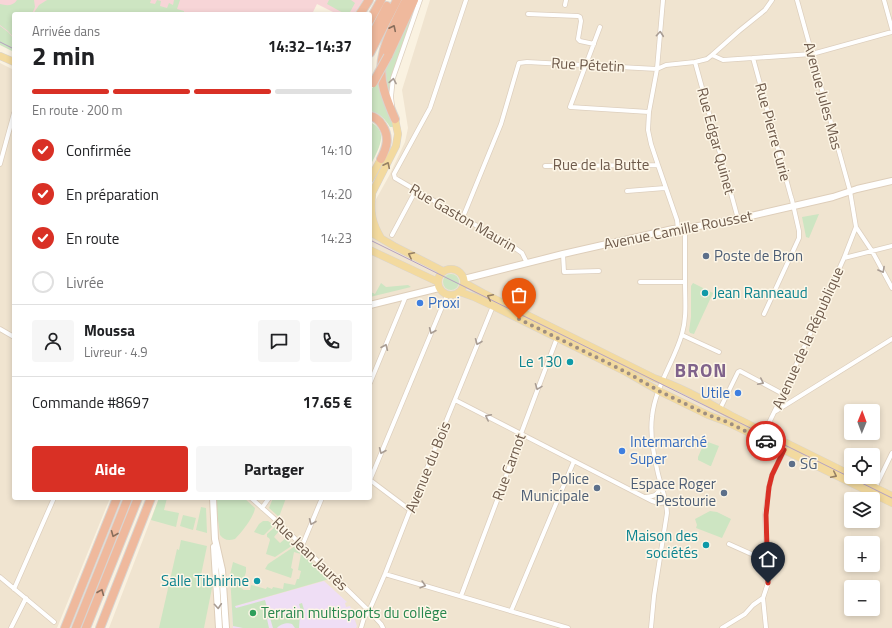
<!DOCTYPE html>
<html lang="fr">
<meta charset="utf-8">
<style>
body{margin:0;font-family:"Titillium Web",sans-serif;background:#f6f6f6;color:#202124;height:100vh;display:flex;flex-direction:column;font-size:15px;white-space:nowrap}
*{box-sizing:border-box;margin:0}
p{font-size:13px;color:#757577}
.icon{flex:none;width:22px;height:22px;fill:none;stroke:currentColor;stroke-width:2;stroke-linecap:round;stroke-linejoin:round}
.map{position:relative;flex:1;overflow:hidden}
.panel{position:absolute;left:12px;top:12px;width:360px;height:488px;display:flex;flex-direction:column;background:#fff;border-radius:4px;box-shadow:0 2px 6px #0003}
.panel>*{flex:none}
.needle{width:26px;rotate:1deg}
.buttons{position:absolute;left:844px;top:404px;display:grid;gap:8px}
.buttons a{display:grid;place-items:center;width:36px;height:36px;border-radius:4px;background:#fff;box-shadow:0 2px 6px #0003;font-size:20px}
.pin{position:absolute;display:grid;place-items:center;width:34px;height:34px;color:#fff;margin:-41px -17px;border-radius:50% 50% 50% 0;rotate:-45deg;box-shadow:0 0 4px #0007}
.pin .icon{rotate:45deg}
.courier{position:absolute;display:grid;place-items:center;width:40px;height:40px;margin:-20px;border:3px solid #d93025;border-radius:50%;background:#fff;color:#222;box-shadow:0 1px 5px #0007}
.headline em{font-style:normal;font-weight:700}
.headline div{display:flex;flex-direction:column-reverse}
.headline{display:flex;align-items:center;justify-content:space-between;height:68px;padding:0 20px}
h1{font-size:26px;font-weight:700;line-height:30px}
.bar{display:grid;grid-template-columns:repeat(4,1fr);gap:6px 4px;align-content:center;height:48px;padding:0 20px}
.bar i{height:5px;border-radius:3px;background:#e0e0e0}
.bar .selected{background:#d93025}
.bar p{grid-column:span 4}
.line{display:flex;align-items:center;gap:10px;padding:0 20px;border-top:1px solid #e0e0e0}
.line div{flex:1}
.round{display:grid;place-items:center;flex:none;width:42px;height:42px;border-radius:4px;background:#f6f6f6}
ol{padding:0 20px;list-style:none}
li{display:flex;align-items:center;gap:12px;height:44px}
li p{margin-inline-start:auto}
li .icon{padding:4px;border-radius:50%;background:#d93025;color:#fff;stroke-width:4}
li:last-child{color:#757577}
li i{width:22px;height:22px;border:2px solid #e0e0e0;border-radius:50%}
.primary-button{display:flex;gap:8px;margin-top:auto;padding:8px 20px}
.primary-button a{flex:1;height:46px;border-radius:4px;background:#d93025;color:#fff;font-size:16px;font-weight:700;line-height:46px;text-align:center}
.primary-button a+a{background:#f6f6f6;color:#202124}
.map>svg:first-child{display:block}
.residential{fill:#f0e4d0;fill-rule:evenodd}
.education{fill:#efdef5}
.medical{fill:#f7d5d7}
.green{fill:#cde5c2}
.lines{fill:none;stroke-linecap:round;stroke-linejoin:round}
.street-casing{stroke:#ddcfbe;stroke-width:5.5}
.secondary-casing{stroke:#deceba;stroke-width:8}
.primary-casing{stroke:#d9d4d0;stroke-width:8}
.highway-casing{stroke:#d9d4d0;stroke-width:10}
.street{stroke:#fff;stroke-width:4}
.secondary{stroke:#fff;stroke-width:6}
.primary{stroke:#f3da9f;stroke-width:7}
.highway{stroke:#efb99d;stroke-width:8}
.tram{stroke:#b5a2c1;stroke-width:1}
.highway-bridge-casing{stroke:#d9d4d0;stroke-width:10;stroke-linecap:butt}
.highway-bridge{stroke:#efb99d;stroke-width:8}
.oneway{stroke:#886d5b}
.oneway2{stroke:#a89c93}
.oneway3{stroke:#968064}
.done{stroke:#9f8f80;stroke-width:4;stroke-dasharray:0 7.2}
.route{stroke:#d93025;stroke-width:5}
.service-dot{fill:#5c6f8a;stroke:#fdf6e7;stroke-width:1.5}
.culture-dot{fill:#0f9aa8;stroke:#fdf6e7;stroke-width:1.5}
.shop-dot{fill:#3f7fe0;stroke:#fdf6e7;stroke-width:1.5}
.leisure-dot{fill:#2e9e5b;stroke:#fdf6e7;stroke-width:1.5}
.labels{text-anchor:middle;stroke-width:3;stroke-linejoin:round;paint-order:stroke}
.street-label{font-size:15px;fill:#6e5a4b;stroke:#fdf6e7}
.service-label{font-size:15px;fill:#4e5e75;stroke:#fdf6e7;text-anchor:start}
.culture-label{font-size:15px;fill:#0d838f;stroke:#fdf6e7;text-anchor:end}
.shop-label{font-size:15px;fill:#366cbe;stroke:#fdf6e7;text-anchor:start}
.leisure-label{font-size:15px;fill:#27864d;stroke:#fdf6e7;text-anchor:start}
.district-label{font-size:19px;font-weight:bold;letter-spacing:1px;fill:#80638b;stroke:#fdf6e7}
</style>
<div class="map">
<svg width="892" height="628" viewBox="0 0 892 628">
<rect width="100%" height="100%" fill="#faf2e1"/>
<path class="residential" d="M430 0H892V628H109L159 498H370V209L375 201 389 176 405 142 408 128 402 90ZM851 411H873V433H851ZM851 455H873V477H851ZM851 499H873V521H851ZM851 543H873V565H851ZM851 587H873V609H851Z
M0 63 14 70V498H110L57 628H0Z"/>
<path class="education" d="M324 581 347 602 345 603 346 607 350 606 357 626 356 628H233L232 607Z"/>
<path class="medical" d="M0 0H363L354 14H337L317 4 312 14H14V43L0 37Z"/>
<path class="green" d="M17 0H34L35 7 32 14H14V38L8 31 0 25V4C7 6 13 6 17 0Z
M47 0H151L150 3 155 4 157 0 161 1 160 6 167 8 169 3 173 5 174 0H180L177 9 184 11V13L188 14H33L39 5Z
M329 0H351L355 3 349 14H345L327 4Z
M418 0 392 74 390 81 389 91 386 84 384 75 386 73V67Z
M0 26 8 32 14 39V52L0 45Z
M379 79 394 127H390C385 119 380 113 370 111V91Z
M370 122C391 131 377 152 370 166Z
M819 214 809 238 806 237 802 217Z
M443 282a8 8 0 1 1 16 0a8 8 0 1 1-16 0Z
M381 283 386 287 408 285 411 287 370 297 371 292 375 294Z
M693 283 713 293 694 334 690 333 689 331 691 317V286Z
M705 441 719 446 711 466H710L698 460V457Z
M159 498H167L164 510 179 513 176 527 151 520Z
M217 498H244L255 508C254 517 241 533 235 539 228 541 224 540 220 535L216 504Z
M273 498H286L279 517 269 508Z
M201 507 206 508 207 533 196 530Z
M710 511 717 512 731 519 722 538 696 528 697 525 695 519Z
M183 515 196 518 193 530 180 526Z
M263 521H268L274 525 264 535H262L254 532 259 524Z
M275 527 279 531 274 537 280 543 286 538 293 545 275 557 266 554 270 540 269 538 267 537V534Z
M181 540 207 546 201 575 214 578 204 628H159L177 549 179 550Z
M295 546 329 579 235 606 236 608 265 600 270 618 301 611 299 604 302 603 305 613 300 614 299 628H295L292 624C288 622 280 624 277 628H273L270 618 267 619 269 628H243L233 626 230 575 233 562 246 567V572L241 588 244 590H250L251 585 266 589 267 587 272 589 273 587 283 589 284 583 295 585 297 579H299L301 571 298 570 301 554 294 552 291 568 293 569 291 578 265 569 268 564Z"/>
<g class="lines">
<g class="street-casing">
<path id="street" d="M466 0 430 108 394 174 395 178 515 248 522 253 527 263
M884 0 892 29
M565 5 566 0
M528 14 578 16 580 17 581 21 578 39 580 41 594 44
M600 27 570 107 649 112
M712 55 723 60 812 54 892 32
M753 58 791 197 792 200 799 231V238L764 314
M695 62 738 219
M392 105 391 97 393 78 420 0
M0 164 14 113
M545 166 658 165
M627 191 665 188
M463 217 501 124 518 66 519 63 527 62 657 69 663 0
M856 227 872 251 892 288
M678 229 677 220 658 165 651 144 648 130 649 112 657 69 666 65 695 62 707 59 712 55 739 31 765 10 772 0
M392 235 416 190
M563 254 564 272 599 271
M844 258 892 246
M640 282H685
M0 329 14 337
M682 335 719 352
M370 383 406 296
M455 400 652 501 659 503 667 502
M720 409 738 372 740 371 783 394
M776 411 892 339
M764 433 783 394 844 258 856 227 850 191 797 0
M370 480 447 295
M370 480 410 510
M875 488 892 453
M646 497C655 496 658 495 661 486
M251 498 278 522 369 611 381 624 383 628
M262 508 269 498
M729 544 767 561
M302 546 322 498
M385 574 568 628
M0 577 54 622
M14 589 54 498
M461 596 501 490 522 431 557 338
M763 598 766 628
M511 611 574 461
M11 628 26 598
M361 628 364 618 369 611 385 574 410 510 493 306
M651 628 654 596 667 513C666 495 660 485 657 469 653 452 650 433 652 417 655 387 674 362 682 334 687 317 685 300 685 282 685 266 685 250 685 233L684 228
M722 628 745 614 753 605 763 598 768 583 765 515 769 487 772 475 784 450"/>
</g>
<g class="secondary-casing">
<path id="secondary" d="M464 279 563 254 673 229 693 227 738 219 833 197 857 189 892 181
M370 305 439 288
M213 498 215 539 222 570 226 628
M214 547 219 628"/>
</g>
<g class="primary-casing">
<path id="primary" d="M0 56 14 62
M370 179 381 159
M372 195C370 212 372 223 381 238
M370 197 396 146 398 134 395 119
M370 232 394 246 443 271
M370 250 438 282
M438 282a13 13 0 1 1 26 0a13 13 0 1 1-26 0Z
M465 283 483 293 654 378C682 387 707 402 732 416L851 475
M460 292 474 297 493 306 626 372 659 391 708 415 727 422 892 503
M854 477 892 496"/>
</g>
<g class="highway-casing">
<path id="highway" d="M360 14 369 0
M370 20 381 0
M370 39 387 6
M370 53 397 0
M388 56 414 0
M370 116C376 117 379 120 382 125 390 137 387 147 381 159
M395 119C391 110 387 100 384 90 374 56 392 30 406 0
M65 628 117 498
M76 628 128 498
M86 628 138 498
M100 628 151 498"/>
</g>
<use href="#street" class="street"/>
<use href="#secondary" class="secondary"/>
<use href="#primary" class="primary"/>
<use href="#highway" class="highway"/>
<path class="tram" d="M0 42 14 49
M370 240 892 498"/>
<g class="highway-bridge-casing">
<path id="highway-bridge" d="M373 83 388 56"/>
</g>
<use href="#highway-bridge" class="highway-bridge"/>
</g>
<defs><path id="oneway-chevron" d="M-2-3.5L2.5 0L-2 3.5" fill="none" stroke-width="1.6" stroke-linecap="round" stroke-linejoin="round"/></defs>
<g class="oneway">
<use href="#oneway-chevron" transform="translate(393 28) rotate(-64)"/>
<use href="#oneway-chevron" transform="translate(114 534) rotate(112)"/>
<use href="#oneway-chevron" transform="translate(101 592) rotate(-68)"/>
</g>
<g class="oneway2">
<use href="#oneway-chevron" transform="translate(660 34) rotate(-85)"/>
<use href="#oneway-chevron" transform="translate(393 81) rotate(-80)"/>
<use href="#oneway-chevron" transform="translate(882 270) rotate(61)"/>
<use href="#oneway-chevron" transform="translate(432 331) rotate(113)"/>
<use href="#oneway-chevron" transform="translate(478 342) rotate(112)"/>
<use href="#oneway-chevron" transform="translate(385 347) rotate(-67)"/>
<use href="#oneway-chevron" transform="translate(761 382) rotate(27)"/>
<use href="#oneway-chevron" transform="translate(538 387) rotate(111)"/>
<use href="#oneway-chevron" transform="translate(488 417) rotate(-153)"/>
<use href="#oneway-chevron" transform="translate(382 451) rotate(113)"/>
<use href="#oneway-chevron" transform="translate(312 522) rotate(112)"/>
<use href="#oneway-chevron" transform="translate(423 585) rotate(16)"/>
<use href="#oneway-chevron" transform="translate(218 606) rotate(86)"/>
</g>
<g class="oneway3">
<use href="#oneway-chevron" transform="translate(387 165) rotate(-64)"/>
<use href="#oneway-chevron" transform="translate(411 255) rotate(-153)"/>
<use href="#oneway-chevron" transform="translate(490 297) rotate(-154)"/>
<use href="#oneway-chevron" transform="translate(834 475) rotate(26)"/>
</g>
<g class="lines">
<path class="done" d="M519 319 626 372 659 391 708 415 727 422 766 441"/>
<path class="route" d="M766 441 784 450 772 475 769 487 766 515 768 583"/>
</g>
<g class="service-dot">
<circle cx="706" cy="256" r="4"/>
<circle cx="792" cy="464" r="4"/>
<circle cx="597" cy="488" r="4"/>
<circle cx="724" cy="493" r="4"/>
</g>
<g class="culture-dot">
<circle cx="705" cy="293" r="4"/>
<circle cx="570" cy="362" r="4"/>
<circle cx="706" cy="545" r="4"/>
<circle cx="257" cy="581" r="4"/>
</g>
<g class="shop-dot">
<circle cx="420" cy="303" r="4"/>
<circle cx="738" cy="393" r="4"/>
<circle cx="622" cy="451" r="4"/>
</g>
<circle class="leisure-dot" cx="253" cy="613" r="4"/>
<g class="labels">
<g class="street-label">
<text transform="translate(588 65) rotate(3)" y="5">Rue Pétetin</text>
<text transform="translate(823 96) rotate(75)" y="5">Avenue Jules Mas</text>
<text transform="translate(773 132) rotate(75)" y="5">Rue Pierre Curie</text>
<text transform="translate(716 141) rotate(75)" y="5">Rue Edgar Quinet</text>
<text x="601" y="170">Rue de la Butte</text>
<text transform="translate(463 218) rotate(30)" y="5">Rue Gaston Maurin</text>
<text transform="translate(678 230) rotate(-11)" y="5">Avenue Camille Rousset</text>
<text transform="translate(808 338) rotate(-66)" y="5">Avenue de la République</text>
<text transform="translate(428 467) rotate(-68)" y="5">Avenue du Bois</text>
<text transform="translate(509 467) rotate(-70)" y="5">Rue Carnot</text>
<text transform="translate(310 554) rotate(44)" y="5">Rue Jean Jaurès</text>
</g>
<g class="service-label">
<text x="714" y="261">Poste de Bron</text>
<text x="800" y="469">SG</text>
<text x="589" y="484" text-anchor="end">Police<tspan x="589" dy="17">Municipale</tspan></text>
<text x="716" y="489" text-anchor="end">Espace Roger<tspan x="716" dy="17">Pestourie</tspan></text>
</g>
<g class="culture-label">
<text x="713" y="298" text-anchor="start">Jean Ranneaud</text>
<text x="562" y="367">Le 130</text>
<text x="698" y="541">Maison des<tspan x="698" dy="17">sociétés</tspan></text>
<text x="249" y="586">Salle Tibhirine</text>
</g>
<g class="shop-label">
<text x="428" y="308">Proxi</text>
<text x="730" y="398" text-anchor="end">Utile</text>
<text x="630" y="447">Intermarché<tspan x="630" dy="17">Super</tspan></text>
</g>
<g class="leisure-label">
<text x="261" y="618">Terrain multisports du collège</text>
</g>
<g class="district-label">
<text x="701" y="377">BRON</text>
</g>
</g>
</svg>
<div class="buttons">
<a><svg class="needle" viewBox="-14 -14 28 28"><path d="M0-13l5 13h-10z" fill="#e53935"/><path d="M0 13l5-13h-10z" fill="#757577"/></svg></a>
<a><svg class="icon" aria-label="locate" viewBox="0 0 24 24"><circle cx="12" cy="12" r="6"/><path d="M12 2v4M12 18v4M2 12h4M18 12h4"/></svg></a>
<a><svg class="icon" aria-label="layers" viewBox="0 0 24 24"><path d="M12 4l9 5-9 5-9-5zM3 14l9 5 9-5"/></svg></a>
<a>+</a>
<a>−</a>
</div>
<div class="pin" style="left:519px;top:319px;background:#ea580c"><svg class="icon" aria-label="bag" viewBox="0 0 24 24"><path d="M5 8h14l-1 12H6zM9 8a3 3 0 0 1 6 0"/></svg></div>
<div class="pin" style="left:768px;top:583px;background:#1f2937"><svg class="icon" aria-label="home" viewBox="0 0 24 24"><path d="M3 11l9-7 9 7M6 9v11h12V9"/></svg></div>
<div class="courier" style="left:766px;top:441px"><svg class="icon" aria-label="car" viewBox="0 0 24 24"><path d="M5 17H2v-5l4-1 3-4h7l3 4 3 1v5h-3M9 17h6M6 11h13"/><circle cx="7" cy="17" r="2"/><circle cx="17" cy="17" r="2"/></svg></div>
<section class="panel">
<div class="headline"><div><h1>2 min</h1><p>Arrivée dans</p></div><em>14:32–14:37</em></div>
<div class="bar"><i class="selected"></i><i class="selected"></i><i class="selected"></i><i></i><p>En route · 200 m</p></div>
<ol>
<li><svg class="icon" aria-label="check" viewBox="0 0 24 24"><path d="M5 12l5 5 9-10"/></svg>Confirmée<p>14:10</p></li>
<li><svg class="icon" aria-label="check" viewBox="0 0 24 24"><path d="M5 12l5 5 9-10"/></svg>En préparation<p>14:20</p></li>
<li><svg class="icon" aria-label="check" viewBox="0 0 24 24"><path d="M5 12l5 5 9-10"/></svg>En route<p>14:23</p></li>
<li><i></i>Livrée</li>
</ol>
<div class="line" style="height:72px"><a class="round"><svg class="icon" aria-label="person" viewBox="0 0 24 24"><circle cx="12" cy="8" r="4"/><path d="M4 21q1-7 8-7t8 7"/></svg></a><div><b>Moussa</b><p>Livreur · 4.9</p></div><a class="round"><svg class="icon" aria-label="chat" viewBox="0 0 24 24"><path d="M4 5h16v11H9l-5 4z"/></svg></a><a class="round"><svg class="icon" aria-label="phone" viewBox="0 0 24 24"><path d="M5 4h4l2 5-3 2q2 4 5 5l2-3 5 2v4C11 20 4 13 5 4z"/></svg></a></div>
<div class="line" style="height:52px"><div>Commande #8697</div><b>17.65 €</b></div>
<div class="primary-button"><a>Aide</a><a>Partager</a></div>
</section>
</div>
